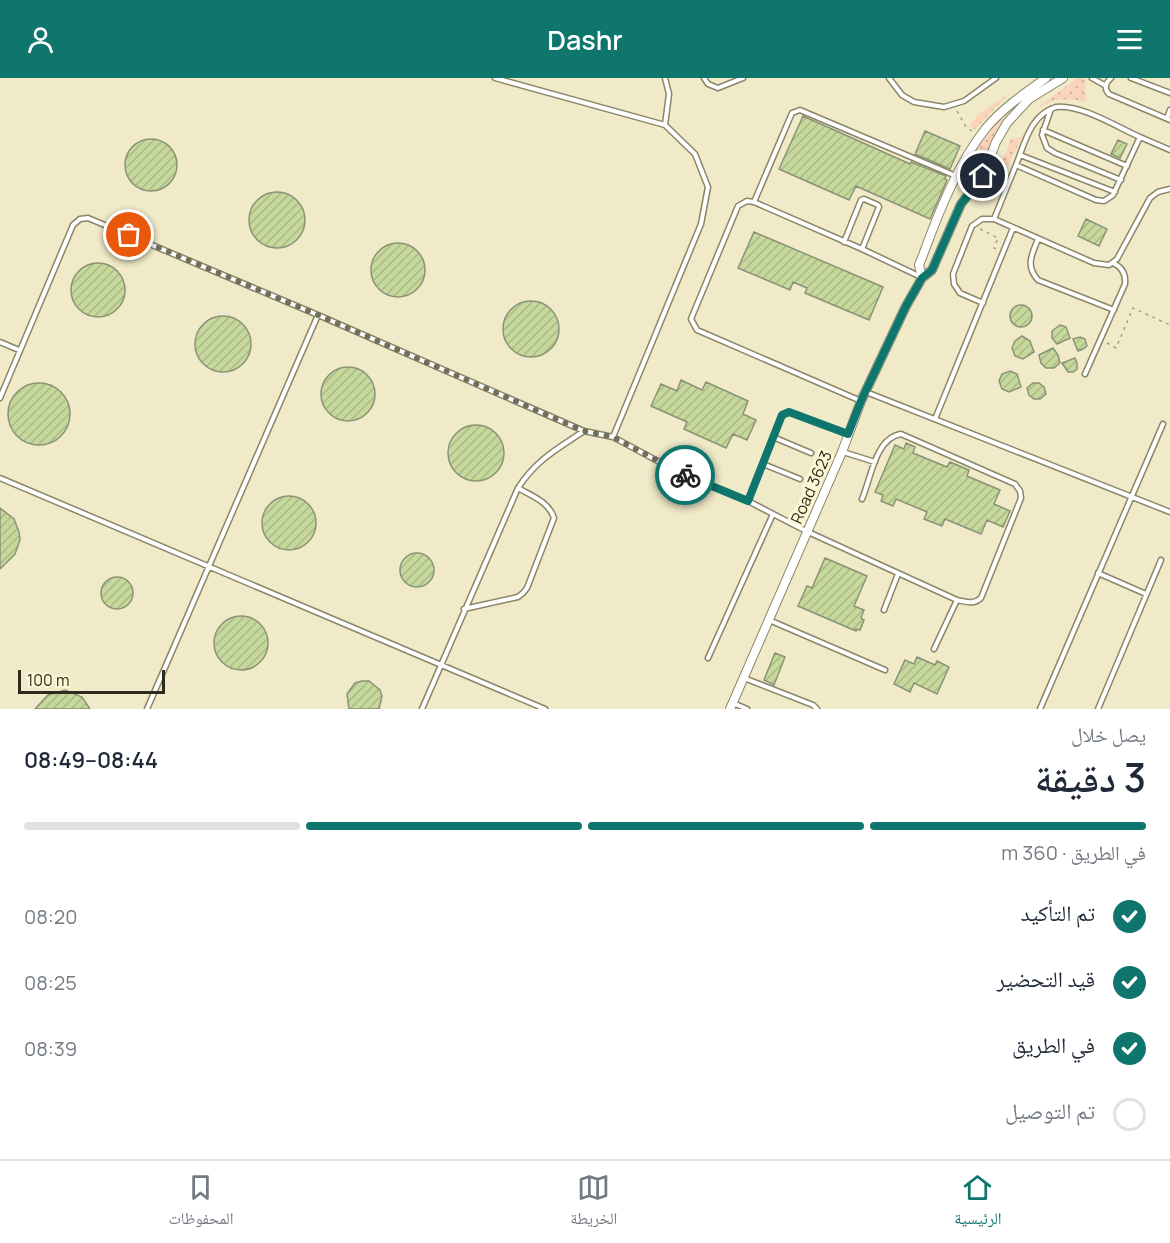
<!DOCTYPE html>
<html lang="ar">
<meta charset="utf-8">
<style>
body{margin:0;font-family:Manrope,"Noto Naskh Arabic",sans-serif;background:#f2f2f3;color:#1f2937;direction:rtl;height:100vh;display:flex;flex-direction:column;font-size:22px;white-space:nowrap}
*{box-sizing:border-box;margin:0}
p{font-size:20px;color:#747a83}
.icon{flex:none;width:33px;height:33px;fill:none;stroke:currentColor;stroke-width:2;stroke-linecap:round;stroke-linejoin:round}
.map{position:relative;height:631px;overflow:hidden;direction:ltr}
.drawer{display:flex;flex-direction:column;background:#fff;flex:1}
.drawer>*{flex:none}
.scale{position:absolute;left:18px;bottom:15px;width:147px;box-sizing:border-box;padding-left:6px;border:3px solid #2d2b1e;border-top:0;font-size:16px;line-height:21px;white-space:nowrap;color:#2d2b1e;-webkit-text-stroke:4px #fdf7d6;paint-order:stroke}
.pin{position:absolute;display:grid;place-items:center;width:51px;height:51px;color:#fff;margin:-26px;border:3px solid #fff;border-radius:50%;box-shadow:0 2px 6px #0007}
.courier{position:absolute;display:grid;place-items:center;width:60px;height:60px;margin:-30px;border:4px solid #0f766e;border-radius:50%;background:#fff;color:#222;box-shadow:0 2px 8px #0007}
.head em{font-style:normal;font-weight:600}
.head div{display:flex;flex-direction:column-reverse}
.head{display:flex;align-items:center;justify-content:space-between;height:102px;padding:0 24px}
h1{font-size:39px;font-weight:600;line-height:45px}
.bar{display:grid;grid-template-columns:repeat(4,1fr);gap:9px 6px;align-content:center;height:72px;padding:0 24px}
.bar i{height:8px;border-radius:4px;background:#e0e1e3}
.bar .current{background:#0f766e}
.bar p{grid-column:span 4}
ol{padding:0 24px;list-style:none}
li{display:flex;align-items:center;gap:18px;height:66px}
li p{margin-inline-start:auto}
li .icon{padding:6px;border-radius:50%;background:#0f766e;color:#fff;stroke-width:4}
li:last-child{color:#747a83}
li i{width:33px;height:33px;border:3px solid #e0e1e3;border-radius:50%}
header{display:flex;justify-content:space-between;align-items:center;height:78px;padding:0 24px;background:#0f766e;color:#fff;font-size:27px;font-weight:600}
.tabs{display:flex;justify-content:space-around;align-items:center;height:84px;border-top:2px solid #e0e1e3;background:#fff;font-size:16px;color:#747a83}
.tabs a{display:grid;justify-items:center;gap:3px}
.tabs .current{color:#0f766e}
.map>svg:first-child{display:block}
.grass{fill:url(#grass-dots)}
.building{fill:url(#building-hatch);stroke:#8a9376;stroke-width:1.5}
.lines{fill:none;stroke-linecap:round;stroke-linejoin:round}
.service-casing{stroke:#8b8668;stroke-width:7}
.minor-casing{stroke:#8b8668;stroke-width:10}
.path{stroke:#a39f85;stroke-width:1.5;stroke-dasharray:3 4.5;stroke-linecap:butt}
.service{stroke:#fff;stroke-width:4}
.minor{stroke:#fff;stroke-width:8}
.done{stroke:#716e5a;stroke-width:6;stroke-dasharray:0 10.8}
.route{stroke:#0f766e;stroke-width:8}
.labels{text-anchor:middle;stroke-width:6;stroke-linejoin:round;paint-order:stroke}
.street-label{font-size:16px;fill:#2d2b1e;stroke:#fdf7d6}
</style>
<header><svg class="icon" aria-label="menu" viewBox="0 0 24 24"><path d="M4 6h16M4 12h16M4 18h16"/></svg>Dashr<svg class="icon" aria-label="person" viewBox="0 0 24 24"><circle cx="12" cy="8" r="4"/><path d="M4 21q1-7 8-7t8 7"/></svg></header>
<div class="map">
<svg width="1170" height="631" viewBox="0 0 1170 631">
<defs>
<pattern id="grass-dots" width="8" height="8" patternUnits="userSpaceOnUse" patternTransform="scale(1.5)"><rect width="8" height="8" fill="#f9d3ba"/><path d="M2 2h.1M6 6h.1" fill="none" stroke="#d6b59f" stroke-width="1.8" stroke-linecap="round"/></pattern>
<pattern id="building-hatch" width="6" height="6" patternUnits="userSpaceOnUse" patternTransform="scale(1.5)"><rect width="6" height="6" fill="#c6d89b"/><path d="M-1 1l2-2M0 6l6-6M5 7l2-2" fill="none" stroke="#aaba85"/></pattern>
</defs>
<rect width="100%" height="100%" fill="#f0eac9"/>
<path class="grass" d="M1078 0H1085L1086 24 1069 21 1055 22 1035 31Z
M1010 15 974 52 970 47 979 36Z
M1003 40 1008 41 989 73 984 74 980 71V67L995 47Z
M1022 59 1007 91 1000 88 1011 61Z"/>
<path class="building" d="M803 38 910 86 911 84 946 98 945 101 947 102 930 141 856 108 849 122 779 91Z
M925 53 960 68 950 91 915 76Z
M125 87a26 26 0 1 1 52 0a26 26 0 1 1-52 0Z
M1118 62 1127 66 1120 80 1111 76Z
M249 142a28 28 0 1 1 56 0a28 28 0 1 1-56 0Z
M1086 141 1107 151 1099 168 1078 158Z
M754 154 883 209 869 242 805 215 807 210 793 204 790 212 738 190Z
M371 192a27 27 0 1 1 54 0a27 27 0 1 1-54 0Z
M71 212a27 27 0 1 1 54 0a27 27 0 1 1-54 0Z
M503 251a28 28 0 1 1 56 0a28 28 0 1 1-56 0Z
M1010 238a11 11 0 1 1 22 0a11 11 0 1 1-22 0Z
M195 266a28 28 0 1 1 56 0a28 28 0 1 1-56 0Z
M1060 247 1066 249 1070 260 1057 266 1052 260V253Z
M1022 258 1030 263 1034 274 1023 281 1015 278 1012 270 1015 263Z
M1080 259 1085 261 1087 268 1083 271 1078 273 1073 261Z
M1053 270 1058 277 1060 285 1054 290H1046L1041 285 1039 277Z
M1075 280 1077 285V291L1073 294H1068L1062 285Z
M321 316a27 27 0 1 1 54 0a27 27 0 1 1-54 0Z
M1010 293 1017 296 1021 309 1009 314 1002 311 999 303 1002 296Z
M681 302 702 312 706 304 748 323 743 336 756 342 747 362 733 356 726 370 684 351 687 344 651 328 661 306 677 313Z
M8 336a31 31 0 1 1 62 0a31 31 0 1 1-62 0Z
M1033 305H1039L1044 309 1046 316 1040 321H1034L1029 317 1027 310Z
M448 375a28 28 0 1 1 56 0a28 28 0 1 1-56 0Z
M906 365 915 369 913 375 947 389 950 384 969 392 967 398 1000 412 994 426 1010 433 1003 449 987 442 981 456 945 441 942 448 924 441 927 434 896 421 893 428 881 423 883 417 875 414 895 367 904 371Z
M262 445a27 27 0 1 1 54 0a27 27 0 1 1-54 0Z
M0 430 14 441 19 454 20 462 15 476 0 491Z
M400 492a17 17 0 1 1 34 0a17 17 0 1 1-34 0Z
M825 480 867 498 854 528 864 532 861 540 864 542 860 552 856 551V553L798 528 807 508 812 510Z
M101 515a16 16 0 1 1 32 0a16 16 0 1 1-32 0Z
M214 565a27 27 0 1 1 54 0a27 27 0 1 1-54 0Z
M775 575 785 579 774 607 764 602Z
M917 579 935 587 937 583 949 589 937 616 914 605 910 614 894 606 905 582 914 586Z
M362 603H369L380 612 382 618 379 631H349L347 616 355 605Z
M65 612 82 619 90 631H35L48 617Z"/>
<g class="lines">
<g class="service-casing">
<path id="service" d="M495 0 665 47 695 76 708 109 701 146 613 359
M665 0 669 16 665 47
M704 0 708 6 718 10 743 0
M889 0 902 17 914 24 944 29 964 23 996 0
M1092 0 1106 8
M1111 0C1105 5 1104 11 1109 16L1170 42
M1131 0 1170 15
M1056 29C1081 26 1117 49 1140 59L1113 117 1104 123 1096 122 1016 87C1025 65 1030 37 1056 29Z
M1051 31 1042 57 1047 70 1055 75 1121 102
M1167 40 1170 32
M1043 52 1127 88
M1140 59 1170 72
M1020 77 1115 114
M754 124 792 35 800 32 956 98
M994 141 1016 87
M1038 161C1032 176 1025 188 1038 202L1114 232
M844 164 861 122 864 121 878 127 879 129 862 171
M983 225 960 215 954 206 953 196 972 148 982 141H994L1094 185 1109 187 1117 181 1150 120 1158 114 1170 111
M0 264 19 272
M1085 296 1125 206C1126 196 1122 189 1113 185
M866 314 1170 434
M0 320 73 147 80 141 88 140 318 237 584 353
M861 323 697 252 691 241 738 128 747 123 754 124 862 171 921 199
M935 341 1013 150
M773 359 811 375
M843 374 875 384
M763 386 800 401
M0 400 545 631
M862 421C871 401 875 360 901 356L1015 406 1020 413 1021 420 981 520C973 527 967 524 957 522
M748 423 782 337 789 334 848 356
M1098 495 1146 516
M464 531 518 519 523 515 527 510 554 440C549 424 532 418 518 410
M884 532 898 496
M769 542 885 592
M708 580 773 436
M744 600 813 627 817 631
M733 625 747 631
M147 631 318 237
M422 631 518 410C536 382 557 371 584 353L613 359 678 394 748 423 806 453 957 522 934 571
M1040 631 1163 346
M1098 631 1161 482"/>
</g>
<g class="minor-casing">
<path id="minor" d="M922 200 919 187 923 177C938 136 958 85 986 50 1003 30 1025 15 1046 0
M730 631 842 374 861 323 906 228 922 200 932 192 961 126 983 98 996 64 1007 45 1029 21 1063 0"/>
</g>
<path class="path" d="M957 33 966 49 972 53
M980 151 998 160 994 170 997 171
M1107 265 1116 270 1133 230 1170 247"/>
<use href="#service" class="service"/>
<use href="#minor" class="minor"/>
</g>
<g class="lines">
<path class="done" d="M129 157 318 237 584 353 613 359 685 397"/>
<path class="route" d="M685 397 748 423 782 337 789 334 848 356 861 323 906 228 922 200 932 192 961 126 983 98"/>
</g>
<g class="labels">
<g class="street-label">
<text transform="translate(811 409) rotate(-66)" y="6">Road 3623</text>
</g>
</g>
</svg>
<div class="scale">100 m</div>
<div class="pin" style="left:129px;top:157px;background:#ea580c"><svg class="icon" aria-label="bag" viewBox="0 0 24 24"><path d="M5 8h14l-1 12H6zM9 8a3 3 0 0 1 6 0"/></svg></div>
<div class="pin" style="left:983px;top:98px;background:#1f2937"><svg class="icon" aria-label="home" viewBox="0 0 24 24"><path d="M3 11l9-7 9 7M6 9v11h12V9"/></svg></div>
<div class="courier" style="left:685px;top:397px"><svg class="icon" aria-label="bike" viewBox="0 0 24 24"><circle cx="6" cy="16" r="4"/><circle cx="18" cy="16" r="4"/><path d="M6 16l4-8h5l3 8M10 8l3 8H6M13 5h3"/></svg></div>
</div>
<section class="drawer">
<div class="head"><div><h1>3 دقيقة</h1><p>يصل خلال</p></div><em>08:44–08:49</em></div>
<div class="bar"><i class="current"></i><i class="current"></i><i class="current"></i><i></i><p>في الطريق · 360 m</p></div>
<ol>
<li><svg class="icon" aria-label="check" viewBox="0 0 24 24"><path d="M5 12l5 5 9-10"/></svg>تم التأكيد<p>08:20</p></li>
<li><svg class="icon" aria-label="check" viewBox="0 0 24 24"><path d="M5 12l5 5 9-10"/></svg>قيد التحضير<p>08:25</p></li>
<li><svg class="icon" aria-label="check" viewBox="0 0 24 24"><path d="M5 12l5 5 9-10"/></svg>في الطريق<p>08:39</p></li>
<li><i></i>تم التوصيل</li>
</ol>
</section>
<nav class="tabs">
<a class="current"><svg class="icon" aria-label="home" viewBox="0 0 24 24"><path d="M3 11l9-7 9 7M6 9v11h12V9"/></svg>الرئيسية</a>
<a><svg class="icon" aria-label="map" viewBox="0 0 24 24"><path d="M3 6l6-2 6 2 6-2v14l-6 2-6-2-6 2zM9 4v14M15 6v14"/></svg>الخريطة</a>
<a><svg class="icon" aria-label="saved" viewBox="0 0 24 24"><path d="M7 4h10v16l-5-4-5 4z"/></svg>المحفوظات</a>
</nav>
